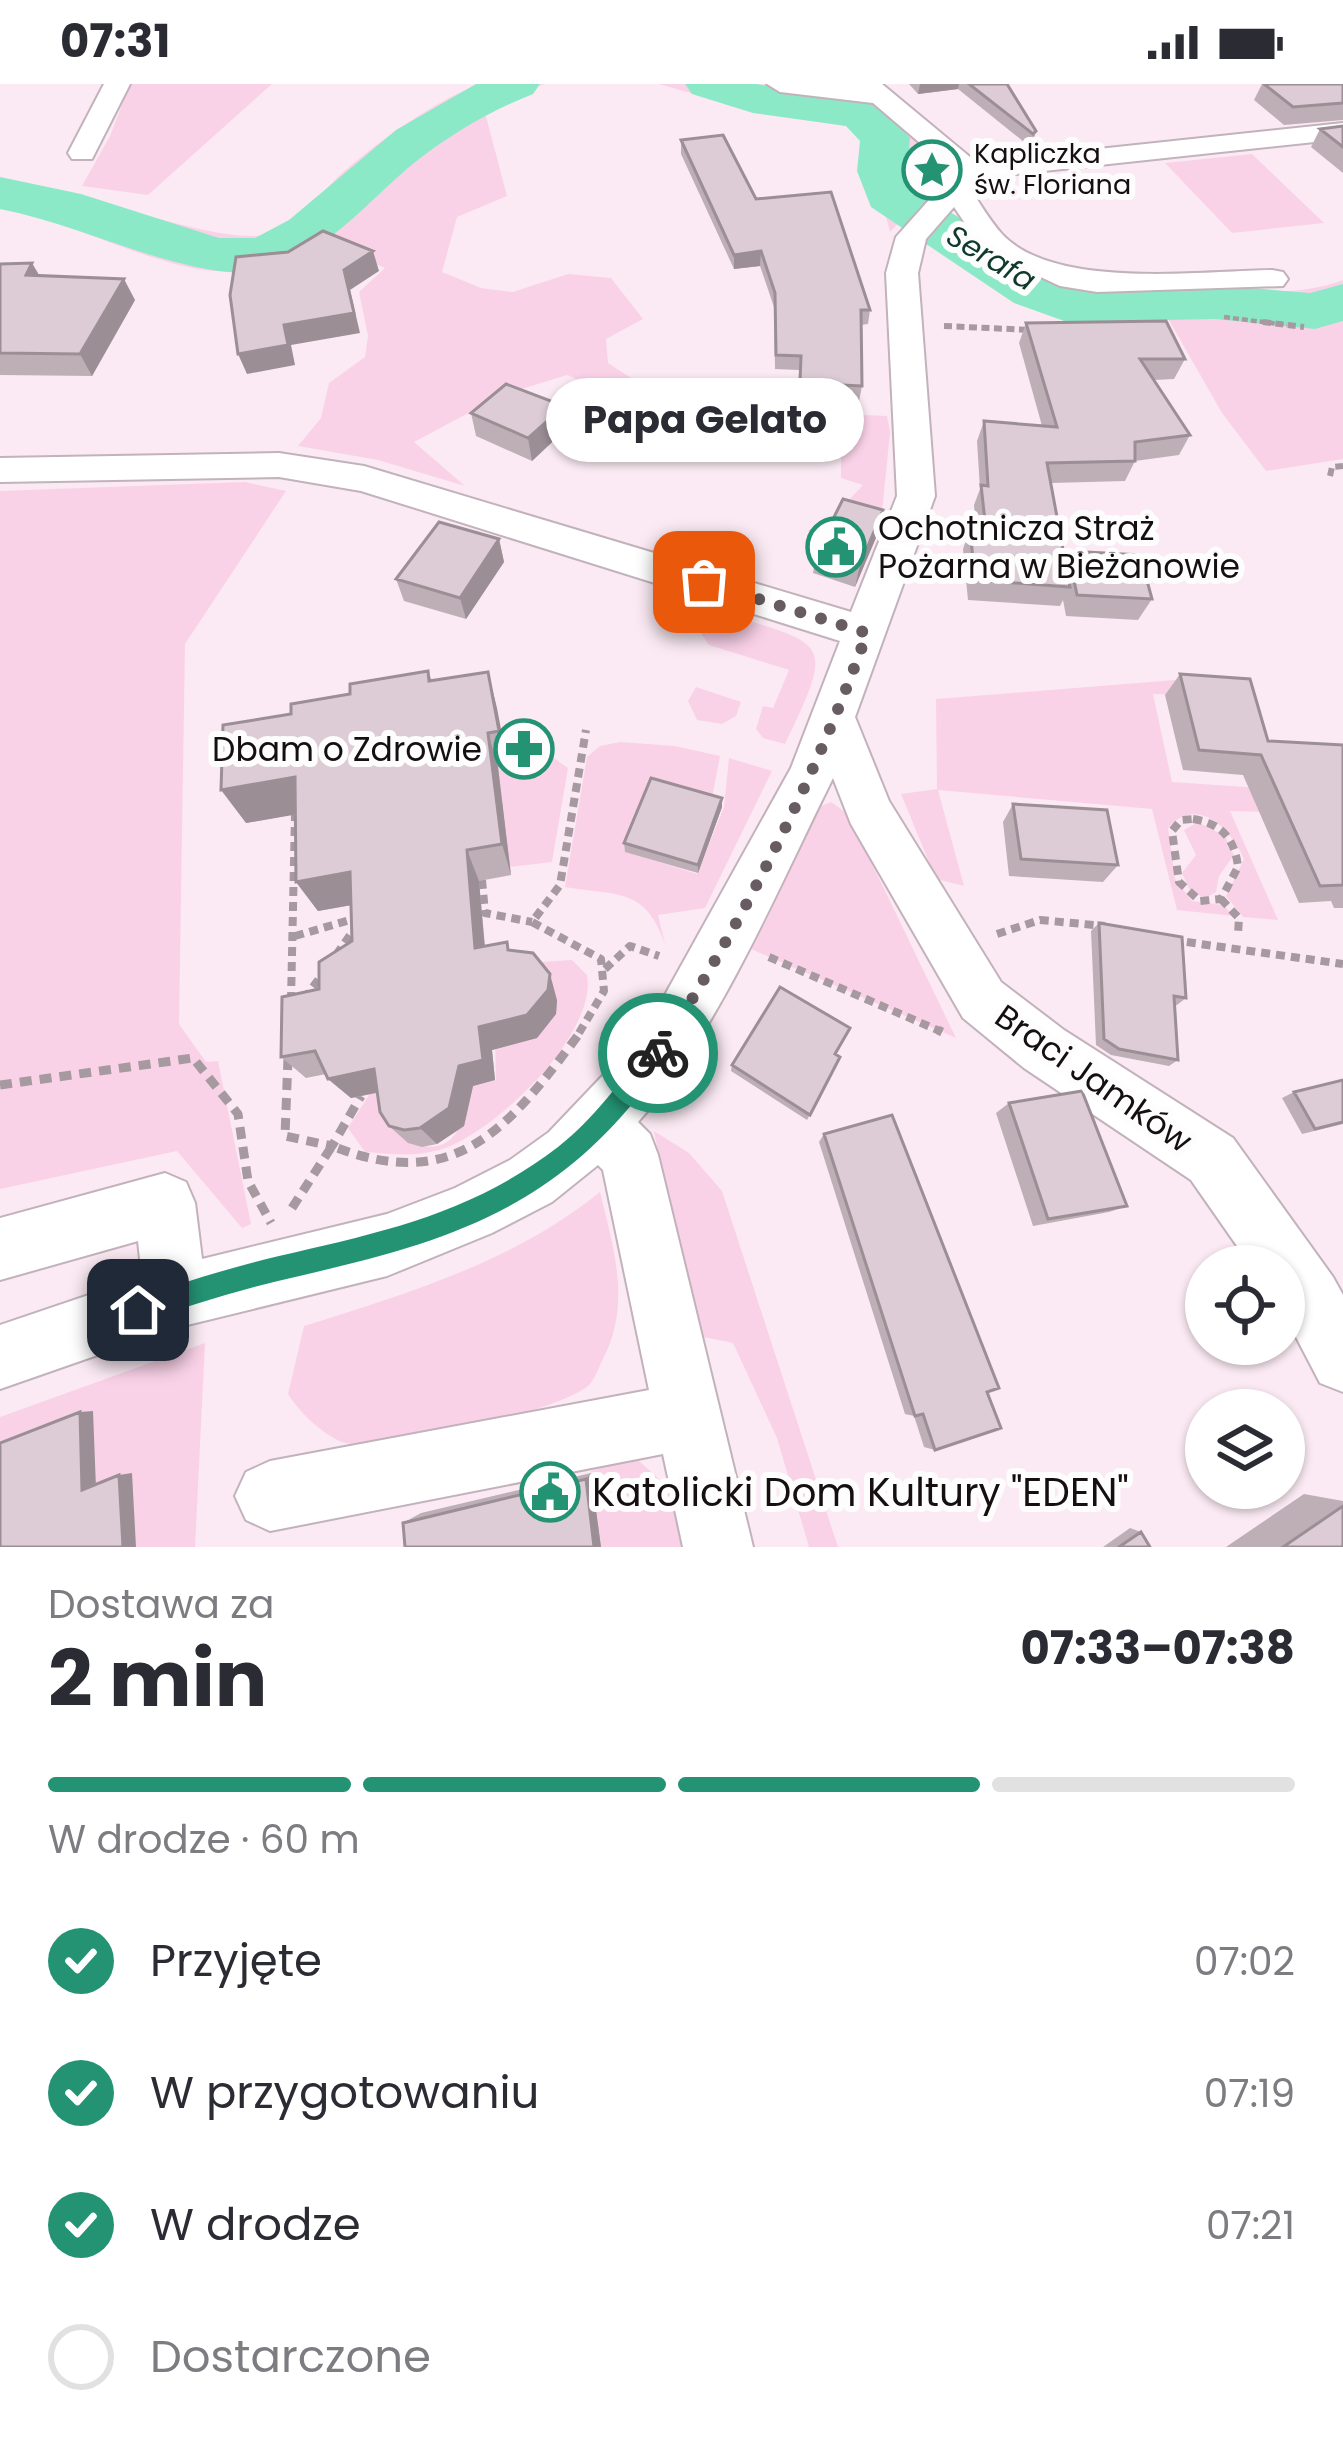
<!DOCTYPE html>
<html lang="pl">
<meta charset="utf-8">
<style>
body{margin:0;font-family:Poppins,sans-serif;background:#f2f2f3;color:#2b2b33;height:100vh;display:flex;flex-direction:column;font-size:45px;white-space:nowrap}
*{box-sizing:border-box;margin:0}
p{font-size:39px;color:#7c7c81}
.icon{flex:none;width:66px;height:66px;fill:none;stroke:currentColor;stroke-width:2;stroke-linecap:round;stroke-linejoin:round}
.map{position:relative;height:1463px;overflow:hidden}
.panel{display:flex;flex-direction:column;background:#fff;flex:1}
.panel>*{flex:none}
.tools{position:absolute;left:1185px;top:1161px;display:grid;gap:24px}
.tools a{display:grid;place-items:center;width:120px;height:120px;border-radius:50%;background:#fff;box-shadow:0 3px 9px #0004;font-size:60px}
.pin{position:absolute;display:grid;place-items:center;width:102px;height:102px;color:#fff;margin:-51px;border-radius:24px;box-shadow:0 6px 18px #0006}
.courier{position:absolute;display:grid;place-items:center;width:120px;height:120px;margin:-60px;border:9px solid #249374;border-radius:50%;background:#fff;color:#222;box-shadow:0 3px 15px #0007}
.bubble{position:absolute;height:84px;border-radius:42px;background:#fff;box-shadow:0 3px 9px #0004;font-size:39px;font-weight:700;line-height:84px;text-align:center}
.headline em{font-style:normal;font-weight:700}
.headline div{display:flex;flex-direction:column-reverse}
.headline{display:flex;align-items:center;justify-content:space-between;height:204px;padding:0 48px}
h1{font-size:78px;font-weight:700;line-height:90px}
.bar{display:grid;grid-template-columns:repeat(4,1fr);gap:18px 12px;align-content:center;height:144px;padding:0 48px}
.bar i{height:15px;border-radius:9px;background:#e1e1e2}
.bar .current{background:#249374}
.bar p{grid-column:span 4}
ol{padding:0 48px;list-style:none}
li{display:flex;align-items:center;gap:36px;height:132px}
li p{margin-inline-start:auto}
li .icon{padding:12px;border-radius:50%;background:#249374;color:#fff;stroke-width:4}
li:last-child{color:#7c7c81}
li i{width:66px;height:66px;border:6px solid #e1e1e2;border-radius:50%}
.status{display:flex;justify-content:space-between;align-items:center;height:84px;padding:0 60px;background:#fff;direction:ltr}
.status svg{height:33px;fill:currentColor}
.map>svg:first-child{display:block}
.green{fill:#fad2e8}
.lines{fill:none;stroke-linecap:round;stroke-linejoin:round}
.river{fill:#8ce9c8;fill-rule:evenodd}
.minor-casing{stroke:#c2b2bb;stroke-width:4}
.path-far3{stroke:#a6999f;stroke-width:4.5;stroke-dasharray:6 3;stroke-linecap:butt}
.path-far2{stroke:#a6999f;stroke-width:6;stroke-dasharray:8 4.5;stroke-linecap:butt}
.path-far1{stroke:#a6999f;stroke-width:8;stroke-dasharray:9 6;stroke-linecap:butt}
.path{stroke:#a6999f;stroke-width:9;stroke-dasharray:12 8;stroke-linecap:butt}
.minor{fill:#fff;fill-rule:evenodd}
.wall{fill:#beafb7}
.shaded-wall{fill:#9b8f95}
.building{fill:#ddccd5;stroke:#9b8f95;stroke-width:3}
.route{fill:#249374}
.done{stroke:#665c61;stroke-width:12;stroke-dasharray:0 21.6}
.labels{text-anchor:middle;stroke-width:12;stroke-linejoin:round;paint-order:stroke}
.far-poi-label{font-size:27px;fill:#150f12;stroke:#fdfdfd;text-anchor:start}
.far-water-label{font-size:30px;font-style:italic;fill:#0e392c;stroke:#fdfdfd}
.poi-label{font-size:33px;fill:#150f12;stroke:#fdfdfd;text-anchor:start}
.street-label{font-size:33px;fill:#150f12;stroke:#fdfdfd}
.near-poi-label{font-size:39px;fill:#150f12;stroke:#fdfdfd;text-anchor:start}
</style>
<div class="status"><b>07:31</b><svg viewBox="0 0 49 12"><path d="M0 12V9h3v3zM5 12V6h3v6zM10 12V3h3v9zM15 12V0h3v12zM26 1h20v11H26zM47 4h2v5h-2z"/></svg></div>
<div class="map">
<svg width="1343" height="1463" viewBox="0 0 1343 1463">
<rect width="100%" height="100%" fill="#fbeaf3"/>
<path class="green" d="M130 0H272L148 111 82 102 110 52Z
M545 0 483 21 507 112 457 133 442 188 481 204 513 208 568 190 611 194 643 235 606 255 608 279 645 303 631 318 567 291 502 311 414 358 465 402 378 376 298 362 321 334 329 299 365 273 368 252 359 208 385 184 331 161C299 172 267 185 232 187 166 192 73 135 0 125V97C70 101 218 164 271 150 299 142 314 116 334 97 364 67 440 12 480 1 499 0 526 0 545 0Z
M659 0C719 0 827 0 880 26 898 36 914 53 930 67L868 61 858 44 757 28Z
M870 70 932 76 939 89 930 106 890 148Z
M1252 70 1324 139 1232 149 1165 79Z
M960 127C1033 227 1083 203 1189 203 1245 203 1289 216 1343 196V375L1266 387 1222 329 1166 231C1074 245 1006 210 932 158Z
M841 330 887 332 890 348 880 449 840 438 831 454 807 447 831 435 863 401 841 394Z
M245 398 286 407 185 560 179 940 206 978 218 977 251 1140 242 1144 177 1067 0 1105V407Z
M721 528C828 562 836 554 785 660L763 654 756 645 763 622 773 624 789 586 709 561 700 548Z
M1225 592 1244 605 1237 613 1153 610 1172 698 1276 705 1266 728 1230 727 1278 836 1243 833 1226 812 1244 775C1232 746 1197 710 1168 744L1175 795 1192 817 1223 821 1234 832 1177 826 1152 725 938 706 964 802 936 795 901 710 937 705 936 615Z
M696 603 741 618 736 632 722 640 697 636 688 617Z
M620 658 675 662 720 672 711 719 625 767 697 790 724 723 729 674 772 687 705 824 658 831 665 860C645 803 618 812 565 803L587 673 600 662Z
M554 674 568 684 552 778 510 783 498 683Z
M831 718 848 730 956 954 744 862 814 725Z
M1198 738 1225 752 1234 771 1219 792 1216 808 1206 814 1190 807 1182 789 1196 771 1184 746Z
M572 876 587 891C598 950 493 1051 439 1066 414 1073 390 1070 365 1068L348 1044 378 997 407 1058C455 1076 464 1041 469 1003L496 996 495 955 540 946 556 930 540 878Z
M654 1047 689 1069 722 1107 838 1463H809L777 1354 733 1259 693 1251Z
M600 1108C614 1166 632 1221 602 1277 599 1283 595 1295 589 1301 564 1326 375 1371 342 1358 321 1349 300 1329 288 1310L304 1242C407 1210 515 1177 600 1108Z
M205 1259 195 1463H0V1333Z
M596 1367 637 1375 681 1415 692 1463H601L591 1387 599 1385Z"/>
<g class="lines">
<path class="river" d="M476 0H540L533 10C490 27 451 50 414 79 352 130 304 202 212 186 140 174 72 139 0 125V93L81 110 219 154H255L289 136 396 46Z
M685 0H757L860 15 877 19 910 54 907 87 913 104 1054 195 1074 202 1215 201 1310 209 1343 200V237L1315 245 1215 235 1067 238 1014 219 871 123 857 87 860 57 846 42 753 29 692 10Z"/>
<g class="minor-casing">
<path id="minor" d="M104 0H130L92 75H72L68 69Z
M767 0H882L976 78 1343 39V55L979 94 970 105C980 119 990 137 1002 150 1054 206 1200 187 1272 186L1283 188 1288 195 1283 202 1097 208 1060 202 983 166 954 123 926 155 918 189 935 412 855 633 889 717 1001 898 1064 946 1233 1054 1333 1193 1343 1211V1308L1320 1299 1284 1230V1182H1251L1191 1096 1024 984 963 934 851 740 833 694C779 802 717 951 638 1038L650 1050 658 1071 753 1463H683L663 1370 270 1447 246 1436 235 1412 246 1388 270 1377 649 1306 603 1086 598 1081 552 1118 492 1149 387 1192 175 1244 0 1305V1241L142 1193 138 1157 0 1196V1134L165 1089 186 1098 195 1119 202 1175 387 1130 455 1104 510 1076 549 1048 628 965 666 909 791 684 840 557 361 407 279 393 0 398V374L279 369 364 382 851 528 897 412 886 189 896 153 954 88 873 19 780 8Z"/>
</g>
<path class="path-far3" d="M1224 233 1287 241"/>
<path class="path-far2" d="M1263 238 1304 243
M944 242 1031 246
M1330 392 1332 383 1343 382"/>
<path class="path-far1" d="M1193 735C1221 739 1235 755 1238 783L1221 815 1200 817 1179 798 1172 747 1181 736Z
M482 796 485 829 532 838
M1221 815 1239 834 1238 850
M997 850 1040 836 1105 842
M295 852 357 834
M1172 856 1343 880
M336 871 355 844
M769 873 942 948
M605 885 630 862 659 872
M304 915 324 888
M291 917 295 731
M579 949 604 907 601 875 532 838 560 801 586 646"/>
<path class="path" d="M938 946 942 948
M288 974 285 1052 332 1062 361 1012
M0 1001 193 974 238 1030 248 1097 271 1139
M292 1124 332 1062C458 1112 511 1041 582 946"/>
<use href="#minor" class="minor"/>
</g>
<path class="wall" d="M909 0H1007L1036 47 1033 59 1029 62 958 5 918 10Z
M1262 0H1343V36L1284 41 1254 16Z
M1343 42V89L1311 63 1320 45Z
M681 56 756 115 870 226 868 240 861 241 862 302 859 317 798 314 799 286 775 285 774 223 760 182 734 185 681 70Z
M0 180 135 216 92 292 0 291Z
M1026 239 1185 275 1174 295 1154 296 1190 351 1179 371 1135 377 1125 397 1051 399 1065 474 1068 467 1152 515 1138 536 1066 532 1063 516 1060 522 968 516 963 465 970 445 976 446 974 421 980 405 977 357 984 337 1042 342 1019 259Z
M471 329 566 345 532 377 476 352Z
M883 426 878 449 855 503 813 489 817 467Z
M499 455 504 478 466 535 404 517 396 495Z
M428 587 432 597 488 588 508 682 498 683 511 791 479 797 485 862 510 867 557 916 556 930 537 954 492 966 495 996 473 1002 464 1042 437 1060 422 1063 408 1059 389 1042 377 1009 351 1014 328 995 326 990 306 994 281 973 319 905 352 857 351 821 318 827 296 798 295 730 246 739 291 630Z
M1180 590 1268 657 1343 661V824H1334L1331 817 1299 819 1243 691 1183 686 1165 611Z
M722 714V723L698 789 625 768 624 759Z
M1013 720 1118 781 1103 798 1009 792 1003 738Z
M1099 839 1186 914 1177 921H1174L1178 976 1169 982 1111 971 1096 961 1091 847Z
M835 970 840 973 807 1036 731 987 732 981Z
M1343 996V1040L1302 1050 1282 1014 1294 1008Z
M1009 1019 1127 1122 1109 1128 1033 1142 996 1029Z
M824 1050 987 1308 935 1366 924 1363 914 1332 905 1330 819 1058Z
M591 1389 601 1463 403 1439 421 1429Z
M1304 1410 1343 1417V1463H1226Z
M1130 1444 1141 1448 1150 1463H1103Z"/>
<path class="shaded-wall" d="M920 0H959L958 5 918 10Z
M373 167 379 187 350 206 360 249 291 261 295 281 247 290 238 270 284 241 344 186Z
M761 167 760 182 734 185V171Z
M32 179 45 201 26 191Z
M124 195 135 216 92 292 80 270Z
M564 322 566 345 532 377 528 354Z
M883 426 878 449 855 503 860 481Z
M499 455 504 478 466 535 460 514Z
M488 588 497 624 508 682 499 647Z
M488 649 498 683 511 791 502 760Z
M295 693 316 727 246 739 221 706Z
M722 714V723L698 789V781Z
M467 766 479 797 487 890 475 864Z
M350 788 369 818 318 827 296 798Z
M550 890 557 916 556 930 537 954 492 966 495 996 473 1002 464 1042 437 1060 420 1044 459 982 479 943Z
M374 985 393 1005 351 1014 328 995Z
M93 1327 96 1404 82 1406 80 1328Z
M132 1389 136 1463H123L119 1391Z
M591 1389 601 1463H594L586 1395Z"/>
<path class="building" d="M969 0H1007L1036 47 1033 50Z
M1264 0H1343V19L1293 23Z
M1343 42V63L1320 45Z
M723 51 756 115 831 108 870 226H861L862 302 800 299 801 272 776 271 775 209 761 167 734 171 681 56Z
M323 147 373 167 344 186 354 229 284 241 288 261 238 270 230 211 236 173 288 168Z
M32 179 26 191 124 195 80 270 0 269V180Z
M1166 237 1185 275H1140L1190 351 1135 358V377L1047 379 1070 503 975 496 970 445 986 446 981 401 988 402 984 337 1057 343 1026 239Z
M506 300 564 322 528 354 471 329Z
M843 415 883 426 860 481 817 467Z
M439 438 499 455 460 514 396 495Z
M1068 467 1140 471 1152 515 1077 511Z
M428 587 429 597 488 588 499 647 488 649 502 760 467 766 475 864 507 858 508 866 533 869 550 890 548 906 527 931 479 943 483 976 459 982 449 1024 420 1044 404 1046 389 1042 380 1028 374 985 328 995 315 967 281 973 282 913 319 905V878L352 857 350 788 296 798 295 693 221 706 223 641 291 630V620L350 610V600Z
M1180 590 1250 595 1268 657 1343 661V801L1320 802 1261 671 1199 666Z
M651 694 722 714 698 781 624 759Z
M1013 720 1107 726 1118 781 1021 775Z
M1099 839 1182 853 1186 914 1174 912 1178 976 1119 965 1104 955Z
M780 903 850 944 835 970 840 973 810 1031 732 981Z
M1343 996V1038L1315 1045 1294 1008Z
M1082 1007 1127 1122 1048 1135 1009 1019Z
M892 1031 999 1304 987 1308 1001 1344 935 1366 923 1330 915 1332 824 1050Z
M80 1328 82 1406 119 1391 123 1463H0V1359Z
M586 1395 594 1463H405L403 1439Z
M1343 1422V1463H1283Z
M1141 1448 1150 1463H1119Z"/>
<path class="route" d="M658 958 666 961C673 979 648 999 637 1014 538 1137 424 1163 278 1197 231 1208 184 1224 138 1238L129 1235 125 1226 129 1216 138 1213C184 1199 231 1183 279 1172 382 1148 471 1130 558 1063 594 1035 621 996 650 961Z"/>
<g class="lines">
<path class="done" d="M658 969C743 839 815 695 867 549L704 498"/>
</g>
<defs>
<g id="sight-ring" transform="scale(3)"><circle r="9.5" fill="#fdfdfd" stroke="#249374" stroke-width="1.5"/><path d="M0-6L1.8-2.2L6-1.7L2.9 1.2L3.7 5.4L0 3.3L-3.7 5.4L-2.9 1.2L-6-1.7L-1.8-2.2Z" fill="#249374"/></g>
<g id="civic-ring" transform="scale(3)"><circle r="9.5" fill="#fdfdfd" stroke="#249374" stroke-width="1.5"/><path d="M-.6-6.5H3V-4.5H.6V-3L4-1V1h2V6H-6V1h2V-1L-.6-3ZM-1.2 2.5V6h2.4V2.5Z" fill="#249374"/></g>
<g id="pharmacy-ring" transform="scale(3)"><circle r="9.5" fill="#fdfdfd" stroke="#249374" stroke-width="1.5"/><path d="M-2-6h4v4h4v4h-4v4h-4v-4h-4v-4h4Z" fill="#249374"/></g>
</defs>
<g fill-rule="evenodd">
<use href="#sight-ring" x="932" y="86"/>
<use href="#civic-ring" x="836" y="463"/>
<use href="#pharmacy-ring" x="524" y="665"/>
<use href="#civic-ring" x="550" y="1408"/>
</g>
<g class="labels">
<g class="far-poi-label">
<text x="974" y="79">Kapliczka<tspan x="974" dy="31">św. Floriana</tspan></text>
</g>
<g class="far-water-label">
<text transform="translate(991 174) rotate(31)" y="10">Serafa</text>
</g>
<g class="poi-label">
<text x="878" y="456">Ochotnicza Straż<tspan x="878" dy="38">Pożarna w Bieżanowie</tspan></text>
<text x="482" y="677" text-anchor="end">Dbam o Zdrowie</text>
</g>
<g class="street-label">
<text transform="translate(1094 994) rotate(35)" y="12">Braci Jamków</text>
</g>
<g class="near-poi-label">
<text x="592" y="1422">Katolicki Dom Kultury "EDEN"</text>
</g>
</g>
</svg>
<div class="tools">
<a><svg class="icon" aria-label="locate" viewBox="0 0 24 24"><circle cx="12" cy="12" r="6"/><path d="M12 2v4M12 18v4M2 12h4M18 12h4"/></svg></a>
<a><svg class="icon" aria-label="layers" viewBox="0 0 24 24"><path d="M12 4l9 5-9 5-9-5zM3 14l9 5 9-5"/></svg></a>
</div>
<div class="pin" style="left:704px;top:498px;background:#ea580c"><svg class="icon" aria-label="bag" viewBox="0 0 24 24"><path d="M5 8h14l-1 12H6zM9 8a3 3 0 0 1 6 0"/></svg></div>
<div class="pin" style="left:138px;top:1226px;background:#1f2937"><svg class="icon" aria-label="home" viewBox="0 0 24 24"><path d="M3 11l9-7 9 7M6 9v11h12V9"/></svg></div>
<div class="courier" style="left:658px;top:969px"><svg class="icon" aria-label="bike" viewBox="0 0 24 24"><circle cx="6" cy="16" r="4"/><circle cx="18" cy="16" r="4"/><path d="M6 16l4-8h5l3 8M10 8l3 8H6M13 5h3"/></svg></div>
<div class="bubble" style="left:546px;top:294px;width:318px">Papa Gelato</div>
</div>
<section class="panel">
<div class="headline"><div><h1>2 min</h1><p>Dostawa za</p></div><em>07:33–07:38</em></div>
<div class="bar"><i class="current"></i><i class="current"></i><i class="current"></i><i></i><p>W drodze · 60 m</p></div>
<ol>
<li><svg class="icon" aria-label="check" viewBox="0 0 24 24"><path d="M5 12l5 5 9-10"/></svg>Przyjęte<p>07:02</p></li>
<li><svg class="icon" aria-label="check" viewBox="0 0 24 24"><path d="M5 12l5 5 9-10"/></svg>W przygotowaniu<p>07:19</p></li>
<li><svg class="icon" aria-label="check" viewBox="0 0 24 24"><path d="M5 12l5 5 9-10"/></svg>W drodze<p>07:21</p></li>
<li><i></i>Dostarczone</li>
</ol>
</section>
